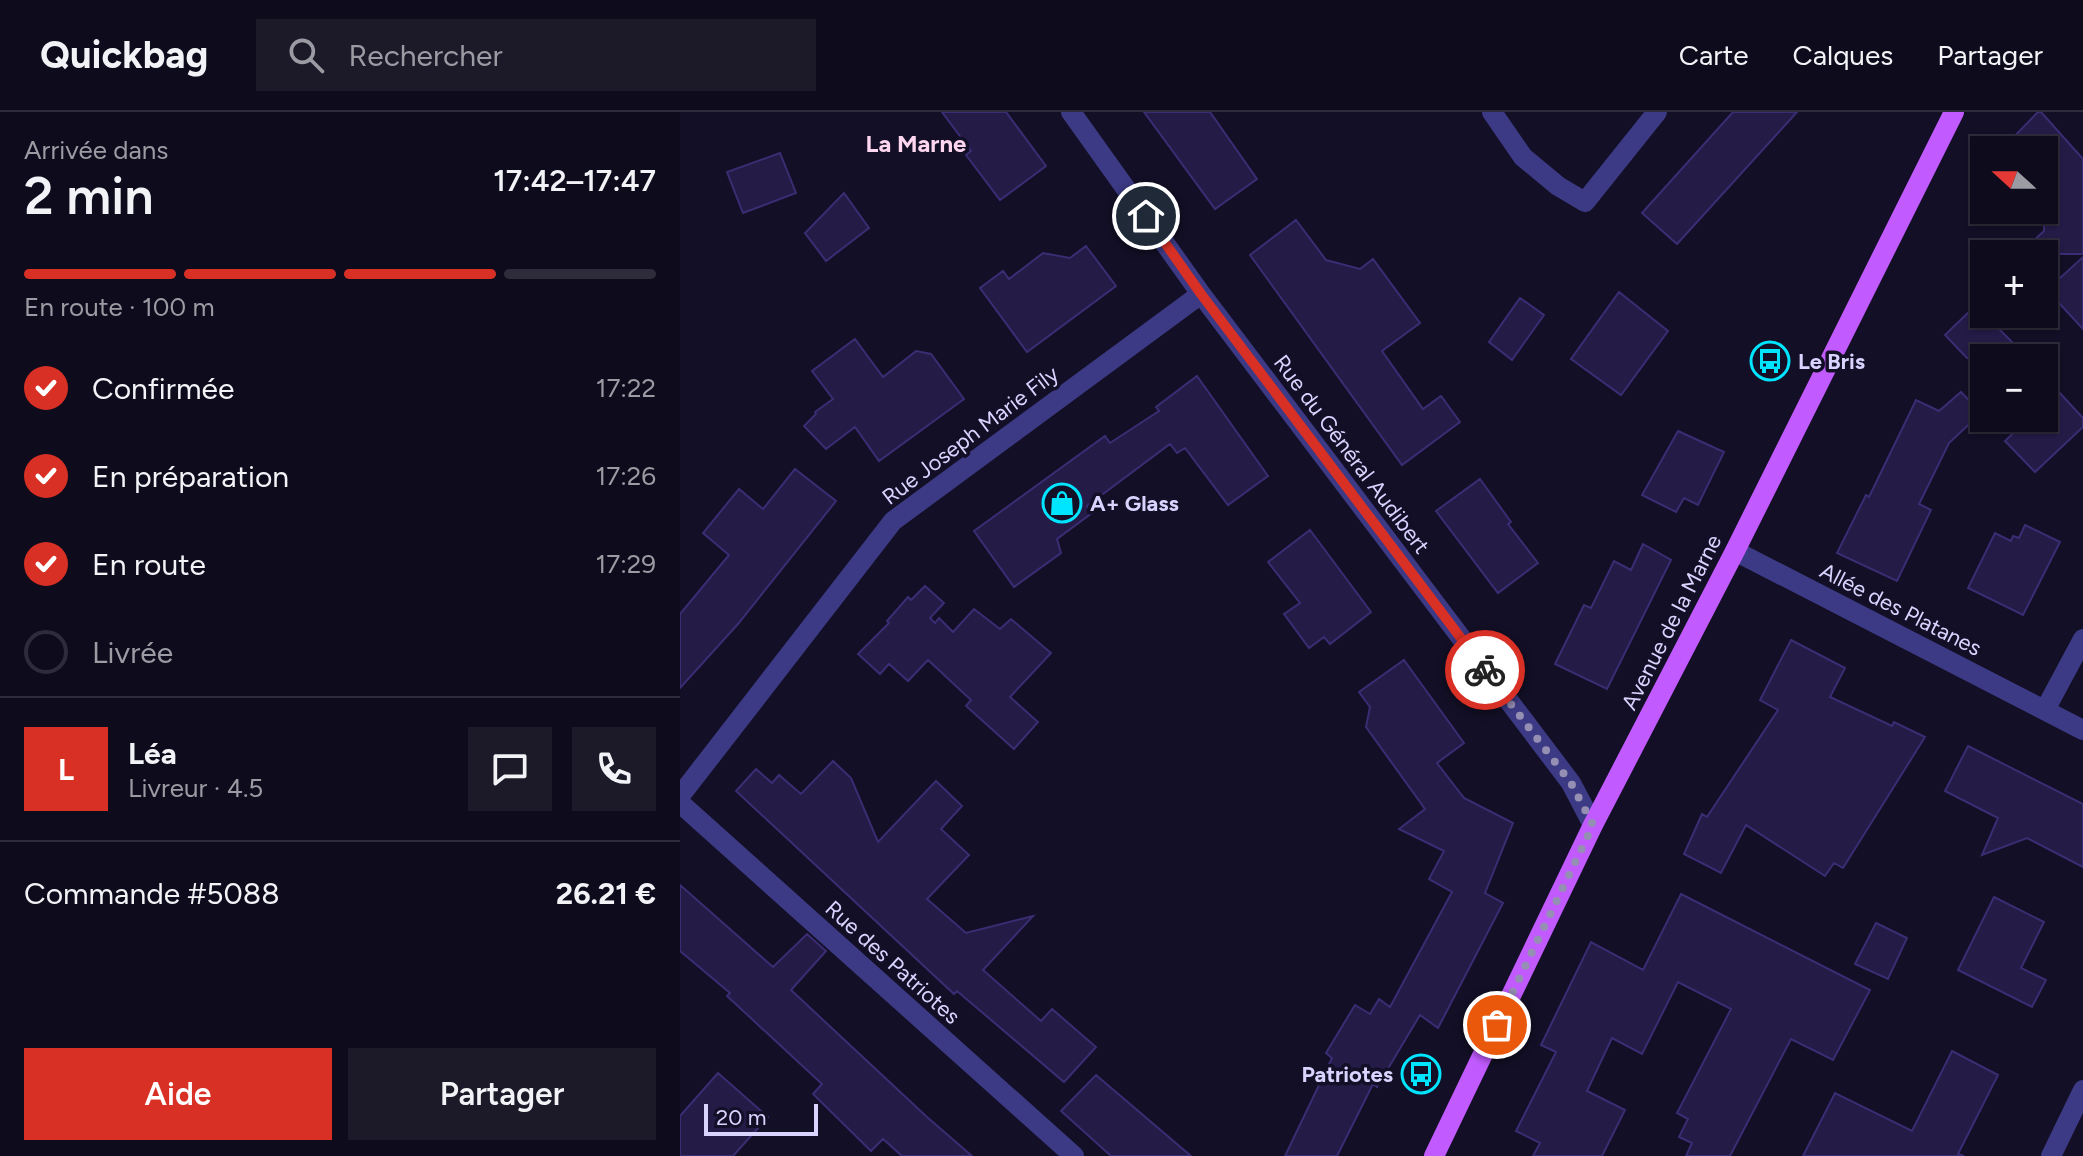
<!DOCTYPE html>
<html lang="fr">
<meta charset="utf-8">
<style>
body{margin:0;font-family:Figtree,sans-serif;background:#1c1929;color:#f1f3f6;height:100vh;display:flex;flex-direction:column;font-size:30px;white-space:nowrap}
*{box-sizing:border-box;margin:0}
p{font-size:26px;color:#9b9ba3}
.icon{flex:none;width:44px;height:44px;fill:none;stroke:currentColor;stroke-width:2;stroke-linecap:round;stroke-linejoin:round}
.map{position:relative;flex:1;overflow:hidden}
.side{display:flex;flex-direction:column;background:#0e0b1c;width:680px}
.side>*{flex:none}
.needle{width:52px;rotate:291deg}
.buttons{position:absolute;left:1290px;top:24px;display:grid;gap:16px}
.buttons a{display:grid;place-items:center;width:88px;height:88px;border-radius:0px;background:#0e0b1c;box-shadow:0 2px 6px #0004,0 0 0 2px #2e2b3b;font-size:40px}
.scale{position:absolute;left:24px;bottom:20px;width:114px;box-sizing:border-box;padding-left:8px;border:4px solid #d9d4ff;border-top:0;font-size:22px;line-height:28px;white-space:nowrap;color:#d9d4ff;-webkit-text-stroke:6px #130f26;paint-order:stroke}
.pin{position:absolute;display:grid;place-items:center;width:68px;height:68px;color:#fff;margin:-34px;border:4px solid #fff;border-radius:50%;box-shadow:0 2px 8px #0007}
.courier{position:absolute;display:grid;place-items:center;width:80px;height:80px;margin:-40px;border:6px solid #d93025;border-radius:50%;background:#fff;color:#222;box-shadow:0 2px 10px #0007}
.headline em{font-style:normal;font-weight:600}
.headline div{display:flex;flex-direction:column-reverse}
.headline{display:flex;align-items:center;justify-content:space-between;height:136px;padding:0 24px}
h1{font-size:52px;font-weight:600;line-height:60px}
.bar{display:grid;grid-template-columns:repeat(4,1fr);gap:12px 8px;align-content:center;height:96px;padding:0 24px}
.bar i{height:10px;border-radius:6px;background:#2e2b3b}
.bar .on{background:#d93025}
.bar p{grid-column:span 4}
.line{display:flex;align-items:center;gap:20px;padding:0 24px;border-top:2px solid #2e2b3b}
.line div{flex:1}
.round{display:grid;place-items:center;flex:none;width:84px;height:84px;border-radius:0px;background:#1c1929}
ol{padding:0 24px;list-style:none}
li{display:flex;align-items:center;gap:24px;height:88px}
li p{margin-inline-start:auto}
li .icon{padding:8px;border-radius:50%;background:#d93025;color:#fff;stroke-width:4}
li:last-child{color:#9b9ba3}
li i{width:44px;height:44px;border:4px solid #2e2b3b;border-radius:50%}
.primary-button{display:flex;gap:16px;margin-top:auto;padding:16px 24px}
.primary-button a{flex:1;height:92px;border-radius:0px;background:#d93025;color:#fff;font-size:32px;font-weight:600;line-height:92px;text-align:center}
.primary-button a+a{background:#1c1929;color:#f1f3f6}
header{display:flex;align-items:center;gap:48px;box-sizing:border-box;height:112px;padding:0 40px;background:#0e0b1c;border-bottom:2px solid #2e2b3b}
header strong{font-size:38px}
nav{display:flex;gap:44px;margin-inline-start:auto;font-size:28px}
.search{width:560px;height:72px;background:#1c1929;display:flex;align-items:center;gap:20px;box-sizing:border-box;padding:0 28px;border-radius:0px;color:#9b9ba3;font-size:30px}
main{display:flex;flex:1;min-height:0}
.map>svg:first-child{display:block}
.building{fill:#241b47;stroke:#3b2d73;stroke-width:2}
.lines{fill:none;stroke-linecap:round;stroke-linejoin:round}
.minor{stroke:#3d3a85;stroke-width:20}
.major{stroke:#c25bff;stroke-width:20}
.done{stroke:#948fb3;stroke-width:8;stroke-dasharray:0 14.4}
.route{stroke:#d93025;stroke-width:10}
.labels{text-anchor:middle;stroke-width:7;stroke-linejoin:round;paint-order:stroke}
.poi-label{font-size:22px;font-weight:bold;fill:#d9d4ff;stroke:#130f26;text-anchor:start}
.street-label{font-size:22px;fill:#d9d4ff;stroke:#130f26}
.neighbourhood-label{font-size:24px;font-weight:bold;fill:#ffd6f0;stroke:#130f26}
</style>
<header>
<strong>Quickbag</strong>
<div class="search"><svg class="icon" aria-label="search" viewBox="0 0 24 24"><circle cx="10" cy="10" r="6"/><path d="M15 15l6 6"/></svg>Rechercher</div>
<nav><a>Carte</a><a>Calques</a><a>Partager</a></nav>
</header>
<main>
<section class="side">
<div class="headline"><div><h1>2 min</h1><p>Arrivée dans</p></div><em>17:42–17:47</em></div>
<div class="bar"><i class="on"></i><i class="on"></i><i class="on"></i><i></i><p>En route · 100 m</p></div>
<ol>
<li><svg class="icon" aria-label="check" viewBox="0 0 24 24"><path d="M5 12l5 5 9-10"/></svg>Confirmée<p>17:22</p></li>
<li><svg class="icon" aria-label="check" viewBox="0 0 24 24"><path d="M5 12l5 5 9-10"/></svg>En préparation<p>17:26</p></li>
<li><svg class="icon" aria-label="check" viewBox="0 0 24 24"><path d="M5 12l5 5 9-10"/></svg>En route<p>17:29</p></li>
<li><i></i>Livrée</li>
</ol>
<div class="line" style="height:144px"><b class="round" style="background:#d93025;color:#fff">L</b><div><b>Léa</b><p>Livreur · 4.5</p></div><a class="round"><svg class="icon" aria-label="chat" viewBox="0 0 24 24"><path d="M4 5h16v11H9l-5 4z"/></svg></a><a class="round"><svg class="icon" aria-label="phone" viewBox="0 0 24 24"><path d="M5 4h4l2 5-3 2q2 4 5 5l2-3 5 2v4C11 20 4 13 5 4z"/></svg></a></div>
<div class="line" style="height:104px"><div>Commande #5088</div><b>26.21 €</b></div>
<div class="primary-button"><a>Aide</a><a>Partager</a></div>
</section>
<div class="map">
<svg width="1403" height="1044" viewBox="0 0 1403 1044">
<rect width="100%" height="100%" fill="#130f26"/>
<path class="building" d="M262 0H326L366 54 320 88 286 43 291 39Z
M464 0H530L577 67 535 97Z
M1053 0H1117L997 132 962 101Z
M1358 0H1361L1403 47V142H1339L1364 119V38H1321Z
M100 41 116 81 63 101 47 60Z
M164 81 189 116 146 149 125 121Z
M616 108 646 148 680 157 693 147 740 211 702 239 743 297 761 284 780 310 722 353 570 143Z
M406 134 436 174 347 240 300 176 323 159 329 167 363 141 390 146Z
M1403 145V217L1367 178Z
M939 180 988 219 941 283 891 247Z
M840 186 864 203 832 248 809 230Z
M1297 192 1304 202 1348 246H1287L1265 223Z
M175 227 203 265 236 239 251 242 284 287 199 349 175 315 146 337 124 314 136 302 135 300 153 287 132 259Z
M517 264 588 364 548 393 505 336 497 341 490 332 407 394 412 401 377 427 381 441 334 475 294 419 425 324 430 331 479 299 476 295Z
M1378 279 1403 306V315L1355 360 1325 329 1349 306H1364V292Z
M1281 280 1301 301 1269 331 1239 392 1251 398 1217 469 1157 441 1186 383 1189 385 1236 288 1259 299Z
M998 319 1044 340 1018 393 1004 386 996 400 962 383Z
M115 357 156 389 58 512 0 576V502L49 443 23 421 59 377 83 397Z
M800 367 831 410 828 412 858 451 818 481 756 399Z
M1345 413 1380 430 1343 503 1288 476 1315 421 1331 429 1333 424 1339 426Z
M630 418 691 500 650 532 644 525 629 536 604 502 620 491 588 450Z
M963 432 991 448 927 577 875 552 904 493 911 496 934 449 951 458Z
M245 474 264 491 250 506 255 511 259 506 273 520 294 497 320 517 331 507 371 541 330 585 358 610 334 637 286 594 291 588 248 548 228 569 209 552 200 562 178 542 209 511 207 509 228 485 231 488Z
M1111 528 1165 556 1150 585 1212 614 1214 610 1245 625 1163 756 1154 751 1145 764 1066 713 1041 761 1004 742 1022 702 1027 705 1098 598 1080 588Z
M724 548 784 631 757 651 784 686 833 711 805 781 823 791 758 916 740 903 697 975 693 972 657 1044H605L652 946 646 941 675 893 690 902 699 887 710 895 772 780 749 767 764 739 719 717 745 697 686 615 690 595 679 580Z
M1288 634 1403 692V755L1347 726 1302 743 1318 706 1265 679Z
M153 649 171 666 198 730 256 669 282 694 261 717 289 743 247 787 286 821 353 804 303 858 361 909 372 897 416 935 384 970 277 879 274 882 56 679 76 657 92 671 99 663 121 682Z
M0 773 93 855 127 822 146 839 111 878 247 1005 292 1044H222L203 1027 191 1039 133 982 142 972 47 884 50 881 0 839Z
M1001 782 1190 878 1153 948 1111 927 1050 1044H1006L1012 1031 999 1025 1008 1007 997 1001 1051 897 998 870 962 942 932 926 907 979 945 998 922 1044H853L860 1031 836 1019 876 940 861 933 911 830 963 858Z
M1314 785 1364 810 1341 856 1366 868 1352 895 1278 858Z
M1196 811 1227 826 1208 867 1175 852Z
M1272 939 1318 963 1278 1042 1284 1044H1123L1155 981 1232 1019Z
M38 961 88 1005 53 1044H0V1004Z
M416 963 511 1044H431L381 999Z"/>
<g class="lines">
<path class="minor" d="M391 0 521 182 891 671 913 713
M812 0 843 45 878 74 905 90 977 0
M1055 439 1403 618
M1365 598 1403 527
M0 684 213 409 521 182
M0 691 394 1044
M1371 1044 1403 978"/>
<path class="major" d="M754 1044 913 713 1055 439 1274 0"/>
</g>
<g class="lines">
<path class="done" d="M805 558 891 671 913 713 817 913"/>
<path class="route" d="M466 104 521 182 805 558"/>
</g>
<defs>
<g id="bus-ring" transform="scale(2)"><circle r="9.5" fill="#130f26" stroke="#00e5ff" stroke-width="1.5"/><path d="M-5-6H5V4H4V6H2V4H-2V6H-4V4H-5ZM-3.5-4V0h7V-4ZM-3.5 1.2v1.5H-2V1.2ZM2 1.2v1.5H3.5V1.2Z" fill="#00e5ff"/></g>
<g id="shop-ring" transform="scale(2)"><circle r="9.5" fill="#130f26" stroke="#00e5ff" stroke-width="1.5"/><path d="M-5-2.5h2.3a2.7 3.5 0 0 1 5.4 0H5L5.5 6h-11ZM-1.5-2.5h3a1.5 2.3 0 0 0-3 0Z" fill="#00e5ff"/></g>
</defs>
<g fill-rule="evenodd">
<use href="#bus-ring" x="1090" y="249"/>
<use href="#shop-ring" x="382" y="391"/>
<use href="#bus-ring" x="741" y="962"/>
</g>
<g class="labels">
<g class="poi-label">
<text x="1118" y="257">Le Bris</text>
<text x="410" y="399">A+ Glass</text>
<text x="713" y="970" text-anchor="end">Patriotes</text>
</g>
<g class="street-label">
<text transform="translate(290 323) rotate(-37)" y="8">Rue Joseph Marie Fily</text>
<text transform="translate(672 342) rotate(53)" y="8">Rue du Général Audibert</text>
<text transform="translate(1221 497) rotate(27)" y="8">Allée des Platanes</text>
<text transform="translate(991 510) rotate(-63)" y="8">Avenue de la Marne</text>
<text transform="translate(213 850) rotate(42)" y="8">Rue des Patriotes</text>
</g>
<g class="neighbourhood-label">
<text x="236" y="40">La Marne</text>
</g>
</g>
</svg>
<div class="buttons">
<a><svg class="needle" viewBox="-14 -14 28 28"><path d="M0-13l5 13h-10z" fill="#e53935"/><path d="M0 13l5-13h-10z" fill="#9b9ba3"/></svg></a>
<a>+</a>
<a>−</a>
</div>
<div class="scale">20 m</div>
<div class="pin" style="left:817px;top:913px;background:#ea580c"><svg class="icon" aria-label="bag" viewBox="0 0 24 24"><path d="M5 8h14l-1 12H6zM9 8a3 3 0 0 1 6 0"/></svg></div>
<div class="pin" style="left:466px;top:104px;background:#1f2937"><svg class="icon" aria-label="home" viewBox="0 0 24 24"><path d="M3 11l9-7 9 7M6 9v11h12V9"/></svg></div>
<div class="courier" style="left:805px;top:558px"><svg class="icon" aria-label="bike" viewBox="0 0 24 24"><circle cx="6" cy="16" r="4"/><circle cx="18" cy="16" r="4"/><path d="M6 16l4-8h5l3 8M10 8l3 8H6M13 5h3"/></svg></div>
</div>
</main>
